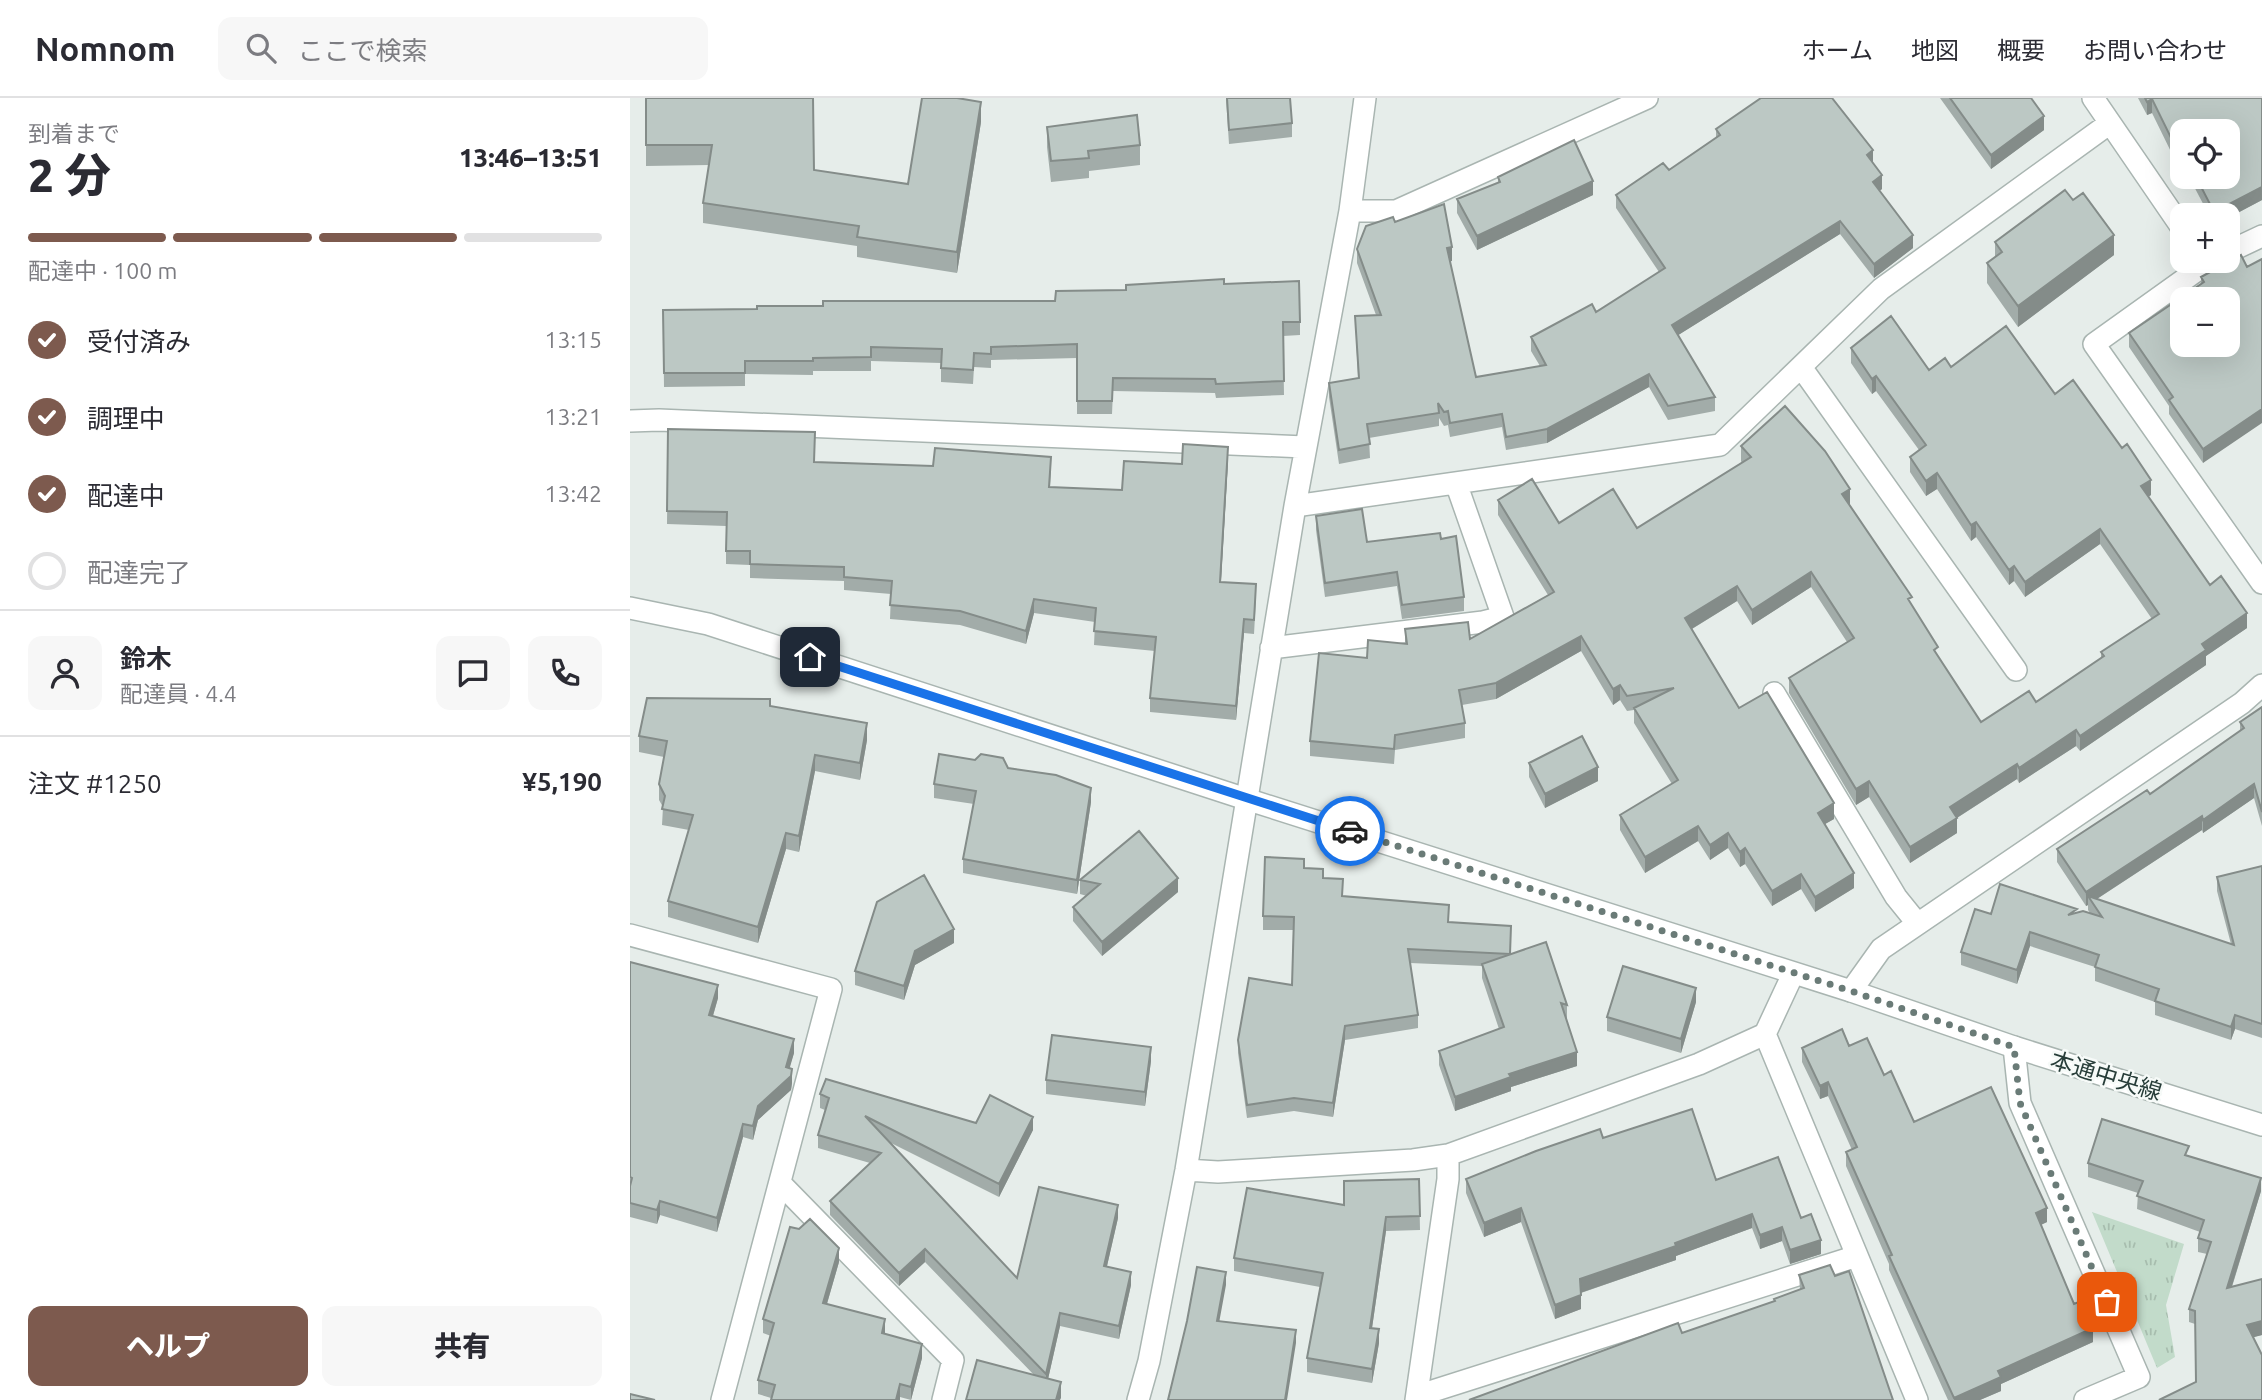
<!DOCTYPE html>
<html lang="ja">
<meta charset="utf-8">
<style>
body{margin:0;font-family:Ubuntu,"Noto Sans JP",sans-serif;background:#f7f7f7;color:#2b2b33;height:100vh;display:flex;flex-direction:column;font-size:26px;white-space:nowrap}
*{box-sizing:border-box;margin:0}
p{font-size:23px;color:#7c7c81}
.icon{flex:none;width:38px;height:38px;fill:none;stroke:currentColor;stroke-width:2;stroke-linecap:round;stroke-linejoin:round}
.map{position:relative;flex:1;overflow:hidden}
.sheet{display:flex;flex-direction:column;background:#fff;width:630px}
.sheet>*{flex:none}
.controls{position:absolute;left:1540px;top:21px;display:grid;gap:14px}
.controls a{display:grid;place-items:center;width:70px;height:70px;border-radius:14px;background:#fff;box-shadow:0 7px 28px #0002;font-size:35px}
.pin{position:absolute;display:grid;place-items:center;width:60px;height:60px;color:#fff;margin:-30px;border-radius:14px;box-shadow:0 4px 10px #0006}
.courier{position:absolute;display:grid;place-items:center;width:70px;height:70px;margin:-35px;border:5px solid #1a73e8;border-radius:50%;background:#fff;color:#222;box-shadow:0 2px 9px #0007}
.headline em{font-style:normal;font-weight:800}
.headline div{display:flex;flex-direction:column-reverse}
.headline{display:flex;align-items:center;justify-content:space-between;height:119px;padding:0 28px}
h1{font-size:46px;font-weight:800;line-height:52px}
.bar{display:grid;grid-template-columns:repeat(4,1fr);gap:10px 7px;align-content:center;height:84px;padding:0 28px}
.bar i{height:9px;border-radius:5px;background:#e1e1e2}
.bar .selected{background:#7d5a4e}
.bar p{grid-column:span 4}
.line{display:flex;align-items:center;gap:18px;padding:0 28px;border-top:2px solid #e1e1e2}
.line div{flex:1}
.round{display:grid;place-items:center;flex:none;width:74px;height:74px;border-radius:14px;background:#f7f7f7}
ol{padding:0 28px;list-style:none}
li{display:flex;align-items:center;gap:21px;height:77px}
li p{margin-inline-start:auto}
li .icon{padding:7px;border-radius:50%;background:#7d5a4e;color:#fff;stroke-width:4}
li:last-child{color:#7c7c81}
li i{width:38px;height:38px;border:4px solid #e1e1e2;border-radius:50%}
.cta{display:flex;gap:14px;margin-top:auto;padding:14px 28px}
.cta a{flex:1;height:80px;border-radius:14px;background:#7d5a4e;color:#fff;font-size:28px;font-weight:800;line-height:80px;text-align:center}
.cta a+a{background:#f7f7f7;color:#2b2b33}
header{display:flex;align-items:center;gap:42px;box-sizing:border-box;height:98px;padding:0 35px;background:#fff;border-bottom:2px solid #e1e1e2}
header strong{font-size:33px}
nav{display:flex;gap:38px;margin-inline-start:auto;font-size:24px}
.search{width:490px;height:63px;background:#f7f7f7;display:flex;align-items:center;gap:18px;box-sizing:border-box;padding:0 24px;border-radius:14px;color:#7c7c81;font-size:26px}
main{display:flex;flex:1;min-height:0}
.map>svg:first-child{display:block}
.park{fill:url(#park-tufts)}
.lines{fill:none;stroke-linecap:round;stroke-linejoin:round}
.minor-casing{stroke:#a9b5b1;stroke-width:24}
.tertiary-casing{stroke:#a9b5b1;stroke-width:24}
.minor{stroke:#fff;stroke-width:21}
.tertiary{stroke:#fff;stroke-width:21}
.wall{fill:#a2aca9}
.shaded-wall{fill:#848c89}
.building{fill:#bcc8c4;stroke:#848c89;stroke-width:2;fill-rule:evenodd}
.done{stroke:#6a7b77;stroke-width:7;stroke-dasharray:0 12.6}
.route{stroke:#1a73e8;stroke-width:9}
.labels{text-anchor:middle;stroke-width:5;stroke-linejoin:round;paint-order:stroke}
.street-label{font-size:23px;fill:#273d39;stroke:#f6faf8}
</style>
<header>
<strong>Nomnom</strong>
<div class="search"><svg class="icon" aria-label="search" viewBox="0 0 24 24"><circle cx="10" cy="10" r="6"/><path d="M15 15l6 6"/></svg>ここで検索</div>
<nav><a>ホーム</a><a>地図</a><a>概要</a><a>お問い合わせ</a></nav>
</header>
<main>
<section class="sheet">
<div class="headline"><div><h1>2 分</h1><p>到着まで</p></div><em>13:46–13:51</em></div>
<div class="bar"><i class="selected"></i><i class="selected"></i><i class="selected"></i><i></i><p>配達中 · 100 m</p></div>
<ol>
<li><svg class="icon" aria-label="check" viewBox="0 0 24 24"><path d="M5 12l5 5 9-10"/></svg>受付済み<p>13:15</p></li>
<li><svg class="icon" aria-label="check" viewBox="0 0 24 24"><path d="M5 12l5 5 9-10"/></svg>調理中<p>13:21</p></li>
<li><svg class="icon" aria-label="check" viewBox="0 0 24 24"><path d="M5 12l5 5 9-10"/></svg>配達中<p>13:42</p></li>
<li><i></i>配達完了</li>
</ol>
<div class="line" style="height:126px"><a class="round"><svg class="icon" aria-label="person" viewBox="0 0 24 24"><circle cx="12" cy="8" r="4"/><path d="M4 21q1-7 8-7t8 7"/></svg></a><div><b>鈴木</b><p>配達員 · 4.4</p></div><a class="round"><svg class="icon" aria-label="chat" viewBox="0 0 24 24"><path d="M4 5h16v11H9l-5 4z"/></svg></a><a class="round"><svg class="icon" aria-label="phone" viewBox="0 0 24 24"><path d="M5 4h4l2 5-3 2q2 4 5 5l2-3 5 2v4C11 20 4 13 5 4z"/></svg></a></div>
<div class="line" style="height:91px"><div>注文 #1250</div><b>¥5,190</b></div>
<div class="cta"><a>ヘルプ</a><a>共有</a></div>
</section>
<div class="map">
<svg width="1632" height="1302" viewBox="0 0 1632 1302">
<defs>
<pattern id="park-tufts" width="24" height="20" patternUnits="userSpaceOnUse" patternTransform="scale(1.75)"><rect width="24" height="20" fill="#c2dbca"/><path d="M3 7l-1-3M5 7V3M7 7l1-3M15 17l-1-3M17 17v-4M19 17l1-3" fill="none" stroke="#a7bdae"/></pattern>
</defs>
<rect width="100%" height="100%" fill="#e6edea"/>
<path class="park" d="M1462 1114 1554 1146 1536 1207 1545 1259 1527 1270Z"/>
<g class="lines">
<g class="minor-casing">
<path id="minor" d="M1463 0 1552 130
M720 113H766L1017 0
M1598 154 1632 138
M1580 163 1464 246 1632 485
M1171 269 1386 572
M0 323 29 322 675 349
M665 408 1090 347 1251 191 1480 25
M641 550 853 524 873 519 826 385
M1144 595 1266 799 1287 825
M0 837 201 891 92 1302
M1221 893 1251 851 1612 605 1632 587
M1135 936 1287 1302
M1384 949 1390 1005 1509 1279 1455 1302
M556 1072 588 1074 783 1062 818 1057 1069 966 1135 936 1163 876
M150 1085 323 1262 313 1302
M787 1298 1227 1158
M508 1302 519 1263 556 1072 665 408 720 113 735 0
M786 1302 818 1081V1057"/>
</g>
<g class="tertiary-casing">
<path id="tertiary" d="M0 510 78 526 616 701 1221 893 1384 949 1632 1027"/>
</g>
<use href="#minor" class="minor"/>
<use href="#tertiary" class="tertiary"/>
</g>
<path class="wall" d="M16 0 184 72 278 86 351 24 327 175 227 159V148L73 125V105L79 67 16 68Z
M596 0H660L662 25V39L599 46Z
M1310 0H1401L1414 32 1361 71Z
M1508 0H1632V102L1598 120V117H1579L1559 79H1598L1552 33V66L1551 64 1547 66 1522 15 1517 17Z
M417 29 510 47V67L459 73V80L421 84 417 49Z
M1086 31 1243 65 1252 91 1249 93 1283 150 1244 180 1210 136 1048 237 1085 299V313L1038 322 1019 289 917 345 876 352 872 329 820 339 818 327 814 328 809 320V328L739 340 740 360 709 366 699 299V285L728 280 725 218 746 217 727 165V151L765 124 822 163H820L846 279 910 268 901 253V239L966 214 1029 174 986 110V97L1039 72 1086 40Z
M868 79 963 97 847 152 827 115V101L868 85Z
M1365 144 1484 157 1388 229 1357 185V165L1365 159Z
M1617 169 1573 365 1539 316V308L1499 249V235L1571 187V179Z
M594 186 670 224V237L653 238 654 297 586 300 585 295 483 293 482 316H447V260L361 262V270L344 269 343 286 311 284V265L241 263V273H183V277L115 276V288L34 289 33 212 127 211 193 208 425 203 496 192Z
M1221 250 1299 272 1321 269 1425 296 1521 397 1518 399 1580 487 1617 530 1576 558V567L1450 653 1446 648 1389 685 1387 681 1327 720V735L1280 765 1239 699 1226 707 1159 595V580L1217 544 1181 489 1122 527 1107 503 1062 531 1109 610 1204 721 1195 726 1224 790 1185 814 1171 791 1142 808 1115 766 1110 769 1098 750 1080 762 1068 743 1015 775 990 732V717L1042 686 1004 625V612L997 613 990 602 983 607 951 553 866 601 832 607 835 625V640L765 652 764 666 680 658V643L737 560 775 546V531L840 541 918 497 868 417V402L929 425 1007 430 1112 365 1111 363V348L1220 406 1219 407 1282 508 1308 558 1351 624 1406 604 1471 560V554L1522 521 1470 446 1395 499 1384 483 1379 487 1346 439 1341 443 1307 391 1296 398 1280 374V359L1289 352 1246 293 1242 296 1221 265Z
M38 331 184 364 421 373 420 389 492 392 552 366 598 363 591 484 626 500 624 536 614 535 606 622 520 614V600L525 553 464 547 465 524 404 515 396 546 330 527 260 521 261 496 214 492V483L120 480V467L96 466V428L37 426Z
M686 418 737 444 811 441 834 499V513L772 521 767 488 695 499 686 432Z
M140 608 237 642 230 682 185 673 169 754 156 751 128 845 38 819V803L59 732 32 727 33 709 29 702V686L34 659 9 654V638Z
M1632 609V728L1624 700 1573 735 1572 732 1467 801 1601 846 1587 793V779L1632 768V940L1605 931 1601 942 1525 917V904L1465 883V869L1400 848 1387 886 1331 867V854L1361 816 1460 815 1458 812V807L1456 808 1427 764V751L1520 696 1610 633V624Z
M899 665 968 683 915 710 899 679Z
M378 670 461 704 447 796 333 775V761L344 706 304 700V686Z
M674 770 693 780 713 798 819 824 881 842V857L937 907V921L936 920 947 968 881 989V993L825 1013 809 967V953L869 931 852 880V868L780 865 788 917V930L715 942 703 1019 664 1013 617 1020 608 955V942L662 887 663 832H633V818Z
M450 782 548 794 472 858 443 823V809L457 798 450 796Z
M324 845 285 867 274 902 225 887V873Z
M0 864 88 900 83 918 164 955 159 970 162 985 161 992 128 1022 123 1042 113 1039 87 1134 30 1117 27 1126 0 1119Z
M1066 904 1051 955 977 933V919Z
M1219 948 1254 977 1284 1024 1417 1124 1411 1127 1444 1206 1463 1244 1371 1286V1293L1350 1302H1318L1259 1172V1166L1216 1068V1054L1222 1052 1198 998 1190 1001 1172 964V950Z
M521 963 515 1008 416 996V982Z
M190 996 346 1025 403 1032 369 1099 259 1044 387 1180 488 1120 477 1168 501 1187 489 1241 430 1228 418 1281 431 1300 404 1277 295 1164 269 1188 200 1117V1103L240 1065 188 1050V1037L195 1012 190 1010Z
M973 1040 1086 1082 1171 1120 1191 1156 1160 1166 1152 1143 1130 1151 1122 1130 1046 1158V1162L951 1195V1211L925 1221 891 1124 854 1139 836 1095V1081Z
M1559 1058 1631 1093 1602 1189 1632 1181V1237L1623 1239 1566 1284 1565 1226 1559 1224V1211L1577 1156 1568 1154V1140L1570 1134 1507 1111 1508 1095 1458 1079V1065Z
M789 1081 790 1132 756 1133 742 1230 749 1245 742 1285 677 1274V1260L690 1189 604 1173V1160L714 1107Z
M209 1164 197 1206 255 1236 292 1260 281 1302 270 1299 141 1300 128 1296V1282L141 1238 133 1235V1221Z
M1169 1177 1205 1178 1263 1302 1052 1235 1144 1203V1201L1170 1192Z"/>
<path class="shaded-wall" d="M1522 1V15L1517 17V4Z
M351 4V24L327 175V154Z
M1414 18V32L1361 71V57Z
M1551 50V64L1547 66V52Z
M1243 52V66L1237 57Z
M1252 77V91L1243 98V84Z
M963 83V97L847 152V138Z
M1632 89V102L1598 120V117H1584V114Z
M1210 123V136L1042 241V227Z
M1283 137V150L1244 180V166Z
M1484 137V157L1388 229V208Z
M822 149V163L817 164V150Z
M1019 276V289L917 345V331Z
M1246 278V293L1242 296V281Z
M1632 311V325L1573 365V351Z
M598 349V363L590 498V484Z
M1307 375V391L1296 398V383Z
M1521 382V397L1511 403V388Z
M1220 391V406L1212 411V396Z
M1346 424V439L1341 443V427Z
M1470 431V446L1395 499V484Z
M1384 468V483L1379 487V472Z
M1181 474V489L1122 527V512Z
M1107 488V503L1055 535V520Z
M404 501V515L396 546V533Z
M1617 515V530L1576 558V567L1450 653V638L1572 546Z
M614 521V535L606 622V608Z
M951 538V553L866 601V585Z
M990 587V602L983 607V591Z
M237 625V642L230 682V665Z
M1446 632V648L1389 685V670Z
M185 657V673L169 754V738Z
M1387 666V681L1325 721 1327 720V735L1280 765V749L1320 709Z
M968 669V683L915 710V696Z
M1239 683V699L1226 707V691Z
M1624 686V700L1573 735V722Z
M461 690V704L447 796V782Z
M1204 705V721L1188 730V715Z
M1572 718V732L1462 804 1458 798V807L1456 808V794Z
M1068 728V743L1015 775V759Z
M156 735V751L128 845V829Z
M1098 735V750L1080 762V747Z
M1115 750V766L1110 769V754Z
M1224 775V790L1185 814V799Z
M1171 776V791L1142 808V793Z
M548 780V794L472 858V844Z
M324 831V845L285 867 274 902V888L285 853Z
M1400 834V848L1387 886V872Z
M88 887V900L79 931V917Z
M1066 890V904L1051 955V941Z
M1605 917V931L1601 942V929Z
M715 928V942L703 1019V1005Z
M164 941V955L156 983 162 971V985L161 992 128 1022 123 1042V1028L128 1008 156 969Z
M521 949V963L515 1008V994Z
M947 954V968L881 989V993L825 1013V999L879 976Z
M1198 984V998L1190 1001V988Z
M403 1019V1032L369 1099V1086Z
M113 1026V1039L87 1134V1120Z
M1631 1080V1093L1597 1204V1190Z
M30 1103V1117L27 1126V1112Z
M488 1107V1120L474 1181V1168Z
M891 1110V1124L854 1139V1125Z
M1417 1110V1124L1406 1129V1115Z
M1122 1116V1130L1046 1158V1162L950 1195V1181Z
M756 1119V1133L740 1244V1230Z
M1152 1129V1143L1130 1151V1137Z
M1191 1142V1156L1160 1166V1152Z
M209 1150V1164L193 1219V1205Z
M295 1151V1164L269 1188V1175Z
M501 1174V1187L489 1241V1228Z
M596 1174V1187L587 1236V1223Z
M951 1197V1211L925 1221V1207Z
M430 1215V1228L416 1290V1276Z
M255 1221V1235L252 1249V1235Z
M1632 1223V1237L1617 1241V1227Z
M1463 1230V1244L1371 1286V1293L1350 1302H1324V1300L1368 1273Z
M749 1231V1245L742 1285V1271Z
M666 1232V1245L657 1302H655Z
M292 1246V1260L281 1302V1289Z
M431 1284V1300L430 1302H426Z
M270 1286V1302H266Z"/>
<path class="building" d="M16 0H183L184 72 278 86 292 0H327L351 4 327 154 227 139 229 128 73 105 82 47H16Z
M597 0H660L662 25 599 32Z
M1131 0H1202L1243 52 1237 57 1252 77 1243 84 1283 137 1244 166 1210 123 1042 227 1085 299 1038 308 1019 276 917 331 876 339 872 316 820 325 818 313 814 314 808 305 809 315 737 326 740 346 709 352 699 285 729 280 725 218 751 217 727 151 736 128 763 119 765 124 814 106 822 149 817 150 846 279 916 267 901 239 962 206 966 214 1035 170 986 97 1033 65 1039 72 1090 37 1086 31Z
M1320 0H1401L1414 18 1361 57Z
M1515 0H1632V89L1584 114 1566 79H1598V33H1552V52L1551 50 1547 52 1522 1 1517 4Z
M507 17 510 47 458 53 459 60 421 63 417 29Z
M944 42 963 83 847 138 827 101 870 84 868 79Z
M1435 92 1443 102 1453 95 1484 137 1388 208 1357 165 1372 154 1365 144Z
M1611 157 1617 169 1632 161V311L1573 351 1539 302 1543 299 1499 235 1574 184 1571 179ZM1552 201H1598V247H1552Z
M594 181V186L669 183 670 224H653L654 283 586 286 585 281 483 280 482 303H447V246L361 249V256L344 255 343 272 311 270 312 251 241 249V259L183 260V263H115V275H34L33 212 127 211V208H193V203H425L426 193 496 192V187Z
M1261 218 1299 272 1315 260 1321 269 1376 228 1425 296 1443 282 1492 350 1497 346 1521 382 1511 388 1580 487 1591 478 1617 515 1572 546 1576 552 1450 638 1446 632 1389 670 1387 666 1320 709 1327 720 1280 749 1239 683 1226 691 1159 580 1224 540 1181 474 1122 512 1107 488 1055 520 1109 610 1137 594 1204 705 1188 715 1224 775 1185 799 1171 776 1142 793 1115 750 1110 754 1098 735 1080 747 1068 728 1015 759 990 717 1048 682 1004 610 1044 590 997 598 990 587 983 591 951 538 866 585 829 592 835 625 765 637 764 651 680 643 689 555 737 560 738 542 777 546 775 531 838 524 840 541 924 494 868 402 902 381 929 425 983 391 1007 430 1121 359 1111 348 1155 308 1195 353 1220 391 1212 396 1282 499 1278 501 1308 549 1304 552 1351 624 1399 593 1406 604 1474 558 1471 554 1529 516 1470 431 1395 484 1384 468 1379 472 1346 424 1341 427 1307 375 1296 383 1280 359 1296 347 1246 278 1242 281 1221 250Z
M38 331 185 334 184 364 303 368 305 350 421 359 419 389 492 392 494 363 552 366 553 346 598 349 590 484 626 486 624 522 614 521 606 608 520 600 526 539 464 533 466 510 404 501 396 533 330 513 260 507 262 483 214 479V469L120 466V453H96L97 414 37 413Z
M732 411 737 444 810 435 811 441 826 438 834 499 772 507 767 474 695 485 686 418Z
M17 600 140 601V608L237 625 230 665 185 657 169 738 156 735 128 829 38 803 63 717 32 711 35 698 29 686 37 643 9 638Z
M1632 609V714L1624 686 1573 722 1572 718 1456 794 1427 751 1517 692 1520 696 1614 630 1610 624Z
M952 638 968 669 915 696 899 665Z
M309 656 345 662 351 656 373 660 378 670 426 677 461 690 447 782 333 761 346 693 304 686Z
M509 733 548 780 472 844 443 809 470 786 450 782Z
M635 759 674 761V770L693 771V780L713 781 712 798 819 807 818 824 881 828 880 856 778 851 788 917 715 928 703 1005 664 1000 617 1007 608 942 619 880 662 887 664 819 633 818Z
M1632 768V926L1605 917 1601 929 1525 903 1529 891 1465 869 1469 857 1400 834 1387 872 1331 854 1345 811 1361 816 1370 786 1447 811 1438 817 1453 813 1472 819 1458 798 1604 847 1587 779Z
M294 777 324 831 285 853 274 888 225 873 247 804Z
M916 844 937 907 931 905 947 954 879 976 881 979 825 999 809 953 874 929 852 866Z
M0 864 88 887 79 917 164 941 156 969 162 971 161 978 128 1008 123 1028 113 1026 87 1120 30 1103 27 1112 0 1105V1088L2 1080 0 1079Z
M993 868 1066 890 1051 941 977 919Z
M1212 931 1219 948 1237 940 1254 977 1261 973 1284 1024 1361 989 1417 1110 1406 1115 1444 1206 1451 1203 1463 1230 1368 1273 1371 1279 1324 1300 1259 1158 1262 1157 1216 1054 1227 1049 1198 984 1190 988 1172 950Z
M422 937 521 949 515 994 416 982Z
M196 981 346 1025 360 997 403 1019 369 1086 235 1018 387 1180 409 1089 488 1107 474 1168 501 1174 489 1228 430 1215 416 1276 295 1151 269 1175 200 1103 251 1055 188 1037 199 1000 190 996Z
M1062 1011 1086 1082 1148 1059 1171 1120 1181 1116 1191 1142 1160 1152 1152 1129 1130 1137 1122 1116 1045 1145 1046 1148 950 1181 951 1197 925 1207 891 1110 854 1125 836 1081 906 1053 970 1031 973 1040Z
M1472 1021 1559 1048 1555 1057 1631 1080 1597 1190 1632 1181V1223L1617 1227 1632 1257V1302H1529L1566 1284 1565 1213 1559 1211 1581 1144 1568 1140 1574 1122 1507 1098 1513 1083 1458 1065Z
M789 1081 790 1118 756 1119 740 1230 749 1231 742 1271 677 1260 693 1175 604 1160 617 1090 714 1107V1083Z
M180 1121 209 1150 193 1205 255 1221 252 1235 292 1246 281 1289 270 1286 266 1302H141L145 1287 128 1282 144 1225 133 1221 160 1129 169 1131Z
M1200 1167 1205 1178 1219 1173 1263 1302H839L1048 1225 1052 1235 1145 1203 1144 1201 1174 1190 1169 1177Z
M567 1169 596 1174 587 1223 666 1232 655 1302H538L557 1223Z
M347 1262 431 1284 426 1302H336Z
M0 1296 25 1302H0Z"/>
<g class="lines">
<path class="done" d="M720 733 1221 893 1384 949 1390 1005 1477 1204"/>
<path class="route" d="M180 559 720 733"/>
</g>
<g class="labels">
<g class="street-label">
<text transform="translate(1476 978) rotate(17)" y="8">本通中央線</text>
</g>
</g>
</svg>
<div class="controls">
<a><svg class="icon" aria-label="locate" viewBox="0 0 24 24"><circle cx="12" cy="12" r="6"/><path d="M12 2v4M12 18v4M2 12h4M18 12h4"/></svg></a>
<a>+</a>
<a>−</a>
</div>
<div class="pin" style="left:1477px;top:1204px;background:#ea580c"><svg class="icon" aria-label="bag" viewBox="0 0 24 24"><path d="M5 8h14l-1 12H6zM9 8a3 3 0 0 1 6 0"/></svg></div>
<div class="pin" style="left:180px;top:559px;background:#1f2937"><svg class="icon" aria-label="home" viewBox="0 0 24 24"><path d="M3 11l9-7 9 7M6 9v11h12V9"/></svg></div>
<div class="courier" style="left:720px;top:733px"><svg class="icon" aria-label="car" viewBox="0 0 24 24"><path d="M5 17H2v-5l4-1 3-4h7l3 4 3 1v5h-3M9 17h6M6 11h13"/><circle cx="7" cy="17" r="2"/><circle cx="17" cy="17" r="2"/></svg></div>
</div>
</main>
